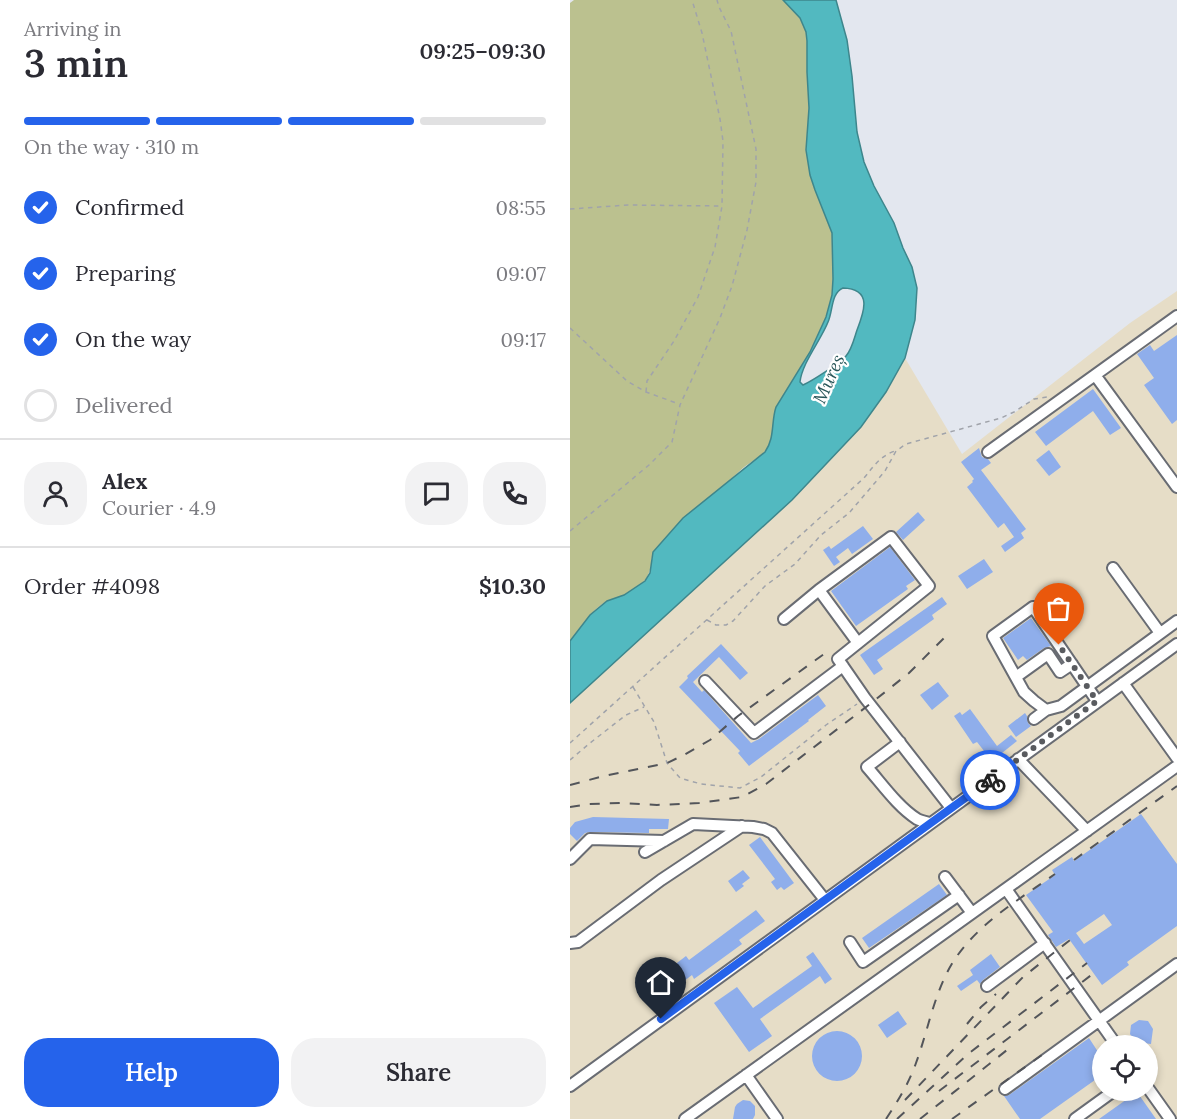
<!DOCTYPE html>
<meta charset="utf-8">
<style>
body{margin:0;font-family:Lora,serif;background:#f2f2f3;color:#2b2b33;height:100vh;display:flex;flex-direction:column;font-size:22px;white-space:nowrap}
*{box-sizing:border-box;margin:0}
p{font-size:20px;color:#7c7c81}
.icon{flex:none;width:33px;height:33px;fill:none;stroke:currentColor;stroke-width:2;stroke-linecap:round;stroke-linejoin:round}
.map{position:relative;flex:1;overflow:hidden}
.details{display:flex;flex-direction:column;background:#fff;width:570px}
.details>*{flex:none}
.tools{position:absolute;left:522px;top:1035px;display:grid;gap:12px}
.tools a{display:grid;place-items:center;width:66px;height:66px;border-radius:50%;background:#fff;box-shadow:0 3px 9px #0003;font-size:30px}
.pin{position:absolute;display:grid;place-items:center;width:51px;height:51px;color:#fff;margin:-62px -26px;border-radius:50% 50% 50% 0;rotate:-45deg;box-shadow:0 0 6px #0007}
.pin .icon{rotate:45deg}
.courier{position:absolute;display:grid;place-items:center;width:60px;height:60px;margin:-30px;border:4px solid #2563eb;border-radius:50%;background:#fff;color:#222;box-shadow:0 2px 8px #0007}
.overview em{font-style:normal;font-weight:600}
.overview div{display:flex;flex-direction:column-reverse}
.overview{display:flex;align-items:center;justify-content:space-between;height:102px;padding:0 24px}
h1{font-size:39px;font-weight:600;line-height:45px}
.bar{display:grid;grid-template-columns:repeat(4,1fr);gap:9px 6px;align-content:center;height:72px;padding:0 24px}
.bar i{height:8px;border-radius:4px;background:#e1e1e2}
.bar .selected{background:#2563eb}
.bar p{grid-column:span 4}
.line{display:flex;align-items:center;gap:15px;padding:0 24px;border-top:2px solid #e1e1e2}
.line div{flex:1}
.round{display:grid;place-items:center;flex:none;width:63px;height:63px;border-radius:24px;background:#f2f2f3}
ol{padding:0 24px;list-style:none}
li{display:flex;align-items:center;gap:18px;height:66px}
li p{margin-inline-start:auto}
li .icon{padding:6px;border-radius:50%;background:#2563eb;color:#fff;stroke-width:4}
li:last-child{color:#7c7c81}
li i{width:33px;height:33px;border:3px solid #e1e1e2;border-radius:50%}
.action{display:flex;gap:12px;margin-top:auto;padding:12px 24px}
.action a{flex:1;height:69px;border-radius:24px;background:#2563eb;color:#fff;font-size:24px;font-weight:600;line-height:69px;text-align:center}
.action a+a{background:#f2f2f3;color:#2b2b33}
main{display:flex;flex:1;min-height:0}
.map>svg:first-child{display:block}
.industrial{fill:#e6ddc7;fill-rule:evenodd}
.green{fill:#bbc18f}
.water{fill:#52b9c0;stroke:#3e868c;stroke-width:1.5;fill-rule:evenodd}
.building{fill:#8faeeb;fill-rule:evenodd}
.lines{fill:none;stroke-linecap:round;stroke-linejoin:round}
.minor-casing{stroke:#696c73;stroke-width:14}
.path{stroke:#a0a3aa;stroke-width:1.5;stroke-dasharray:4.5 4.5;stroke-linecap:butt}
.minor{stroke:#fff;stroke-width:10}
.rail{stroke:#53555a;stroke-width:2;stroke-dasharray:10 10;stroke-linecap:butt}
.done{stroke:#595b5f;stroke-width:6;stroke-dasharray:0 10.8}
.route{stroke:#2563eb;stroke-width:8}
.labels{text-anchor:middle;stroke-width:4.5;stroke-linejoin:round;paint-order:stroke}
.water-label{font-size:18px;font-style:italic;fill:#29575a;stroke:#fff}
</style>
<main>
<section class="details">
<div class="overview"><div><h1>3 min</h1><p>Arriving in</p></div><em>09:25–09:30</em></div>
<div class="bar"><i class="selected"></i><i class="selected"></i><i class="selected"></i><i></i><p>On the way · 310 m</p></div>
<ol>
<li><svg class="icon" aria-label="check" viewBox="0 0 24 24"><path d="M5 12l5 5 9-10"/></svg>Confirmed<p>08:55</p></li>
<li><svg class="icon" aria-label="check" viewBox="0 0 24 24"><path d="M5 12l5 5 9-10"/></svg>Preparing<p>09:07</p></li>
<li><svg class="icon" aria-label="check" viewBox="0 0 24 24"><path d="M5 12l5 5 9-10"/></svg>On the way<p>09:17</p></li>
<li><i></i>Delivered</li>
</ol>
<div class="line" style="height:108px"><a class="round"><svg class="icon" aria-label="person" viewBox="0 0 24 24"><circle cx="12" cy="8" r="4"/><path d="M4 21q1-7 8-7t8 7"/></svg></a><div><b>Alex</b><p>Courier · 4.9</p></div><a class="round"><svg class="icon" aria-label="chat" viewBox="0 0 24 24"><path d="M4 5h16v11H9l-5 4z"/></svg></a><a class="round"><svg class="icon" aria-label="phone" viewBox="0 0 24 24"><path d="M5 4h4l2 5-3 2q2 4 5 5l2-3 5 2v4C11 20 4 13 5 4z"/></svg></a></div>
<div class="line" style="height:78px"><div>Order #4098</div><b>$10.30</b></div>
<div class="action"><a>Help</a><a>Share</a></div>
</section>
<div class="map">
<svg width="607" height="1119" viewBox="0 0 607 1119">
<rect width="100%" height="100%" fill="#e3e7ef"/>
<path class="industrial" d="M607 291V1119H0V703L222 500 291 427 316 392 335 358 392 454 560 323ZM532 1046H578V1090H532Z"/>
<path class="green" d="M4 0H213L230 18 236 32 237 41V72L239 108 236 150 240 175 245 190 262 233 263 279 262 295 256 317 240 352 206 407C202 419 205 432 200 444 196 455 181 461 173 468 141 497 112 528 82 557 81 578 72 587 53 596 47 598 41 599 35 602 20 612 11 627 0 641V3Z"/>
<path class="water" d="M213 0H266L277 40 282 76 287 132 294 162 304 186 324 223 333 248 342 267 347 288 345 320 335 358 316 392 291 427 222 500 0 703V641L20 615 37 601 54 595 75 581 80 573 83 552 113 518 195 452C205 438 201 422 206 407L240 352 256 317 262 295 263 279 262 233 245 190 240 175 236 150 239 108 237 72V41L236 32 230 18ZM273 288C303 289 294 312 287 330 284 339 282 349 276 356 270 363 242 381 233 385L230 382C232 363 251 340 258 322 263 311 261 293 273 288Z"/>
<path class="building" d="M607 335V420L602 424 574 385 584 378 567 354 580 345 584 351Z
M523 389 551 428 540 435 523 411 476 446 465 432Z
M409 448 412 457 418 459 421 463 411 470 456 529 451 533 454 538 435 552 431 546 444 537 434 523 428 528 397 487 403 482 402 481 404 479 391 462Z
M479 450 491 467 479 476 466 460Z
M348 512 355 520 333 540 326 532Z
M293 526 303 539 282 554 278 548 266 557 270 562 264 566 253 550 259 546 261 549Z
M320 547 345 580 336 586 338 589 286 626 261 591Z
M414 559 423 572 397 589 388 576Z
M372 597 377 604 362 615 364 619 307 660 313 669 304 675 290 655Z
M461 618 481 646 474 648 457 660 453 656 448 660 433 638Z
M151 644 178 673 170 680 149 657 123 682 132 692 134 690 181 743 189 739 248 695 256 706 238 720 239 721 179 766 168 753 170 751 109 687 118 678 117 676Z
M368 682 379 696 362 710 350 695Z
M400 709 427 746 441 735 447 741 422 761 407 742 403 744 384 716 390 712 392 715Z
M455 713 457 716 458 723 461 726 446 737 438 726Z
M571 814 607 864V926L557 962 559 965 532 985 499 939 486 947 478 935 483 932 456 895 485 875 482 870 502 857 504 861ZM534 914 542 925 514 944 506 933Z
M23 817 99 819 98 829H79V833L20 832 15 833 7 841 0 834V828L5 822Z
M190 837 224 883 214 890 211 887 207 890 201 882 205 879 179 845Z
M173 870 180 878 172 884 174 886 166 892 158 881Z
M369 884 377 895 299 948 292 938Z
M186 910 195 921 169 940 172 944 124 979 122 975 114 981 103 966 116 956 119 960Z
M243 952 262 979 255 984 250 976 190 1019 202 1036 179 1052 144 1003 167 987 183 1008 242 966 236 957Z
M421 954 430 967 413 980 410 984 407 980 391 991 387 986 403 975 400 970Z
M328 1011 337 1024 317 1038 308 1025Z
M569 1020 578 1021 583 1029 581 1044 565 1042 560 1034 561 1025Z
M242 1056a25 25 0 1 1 50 0a25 25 0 1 1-50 0Z
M519 1038 532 1058V1075L470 1119H450L434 1096 439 1095Z
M567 1092 586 1119H529Z
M173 1100 180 1101 185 1106V1115L183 1119H163L165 1107 167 1104Z"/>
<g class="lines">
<g class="minor-casing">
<path id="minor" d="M525 375 607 487
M418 452 607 316
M543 568 590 633
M249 590 288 643
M214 619 249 590 321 537 359 586 268 659 295 698 381 808
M446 677 478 654 490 672 502 664
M135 681 184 733 273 666
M553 683 607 758
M476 710 464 701 454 692 423 636 463 607 527 701
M464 719 476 710 491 706 607 621
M330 742 297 767C312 784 328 807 347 819 351 821 356 822 360 823
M448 759 517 831
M75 852 123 824 183 827 194 829 202 833 255 900
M0 859 20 839 94 841
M375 877 402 913
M436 889 547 1046
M280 942 293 962 389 895
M0 943 8 942 91 880 172 826
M417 986 475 943
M176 1075 207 1119
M0 1086 607 644
M578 1088 600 1119
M435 1089 607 964
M115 1119 607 766
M505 1119 545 1090"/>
</g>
<path class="path" d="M0 209 58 205 152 206
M0 328 57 381 76 392 109 404
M76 392 77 381 104 341 128 297 145 247 152 206 153 141 150 119 132 33 122 0
M0 531 79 465 102 442 110 405 150 318 162 286 177 230 186 182V149L161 31 149 7 147 0
M137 620 146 625H156L163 621 195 586 225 564 251 535 279 513 315 471 326 451 336 444 431 418 444 412 464 399 477 397
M63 687 84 722 97 763 110 778 131 784 170 788 191 777 256 725 287 704
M0 743 294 478C304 466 310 456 325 451
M0 760 20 743 56 715 74 707"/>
<use href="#minor" class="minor"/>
<path class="rail" d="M0 785 34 776 97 763 114 755 140 740 168 716 254 654
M0 807 19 804 50 803 87 805 129 803 172 797 196 784 300 704 339 673 376 636
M504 860 607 786
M397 1024 411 1007 426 994
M369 1091 524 973
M335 1100 453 977 500 940
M316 1119C328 1101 339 1083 346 1063 359 1028 365 987 387 956 412 921 450 899 485 874
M327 1119 398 1054 517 963
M350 1119 437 1050
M382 1119 479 1050"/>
</g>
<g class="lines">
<path class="done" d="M420 780 527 701 489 645"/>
<path class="route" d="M91 1019 420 780"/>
</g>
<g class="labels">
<g class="water-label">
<text transform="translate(259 379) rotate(-66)" y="6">Mureș</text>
</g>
</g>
</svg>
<div class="tools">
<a><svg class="icon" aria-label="locate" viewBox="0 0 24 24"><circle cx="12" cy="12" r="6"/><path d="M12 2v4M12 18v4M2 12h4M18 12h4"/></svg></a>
</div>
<div class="pin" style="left:489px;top:645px;background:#ea580c"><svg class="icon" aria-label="bag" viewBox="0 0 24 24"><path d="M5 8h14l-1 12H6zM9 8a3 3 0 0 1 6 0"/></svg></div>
<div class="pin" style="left:91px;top:1019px;background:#1f2937"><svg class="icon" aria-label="home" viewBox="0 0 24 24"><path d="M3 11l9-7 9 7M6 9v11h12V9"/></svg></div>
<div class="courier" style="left:420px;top:780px"><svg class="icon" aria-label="bike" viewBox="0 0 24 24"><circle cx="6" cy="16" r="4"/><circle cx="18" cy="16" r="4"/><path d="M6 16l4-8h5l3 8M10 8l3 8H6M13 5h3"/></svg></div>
</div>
</main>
